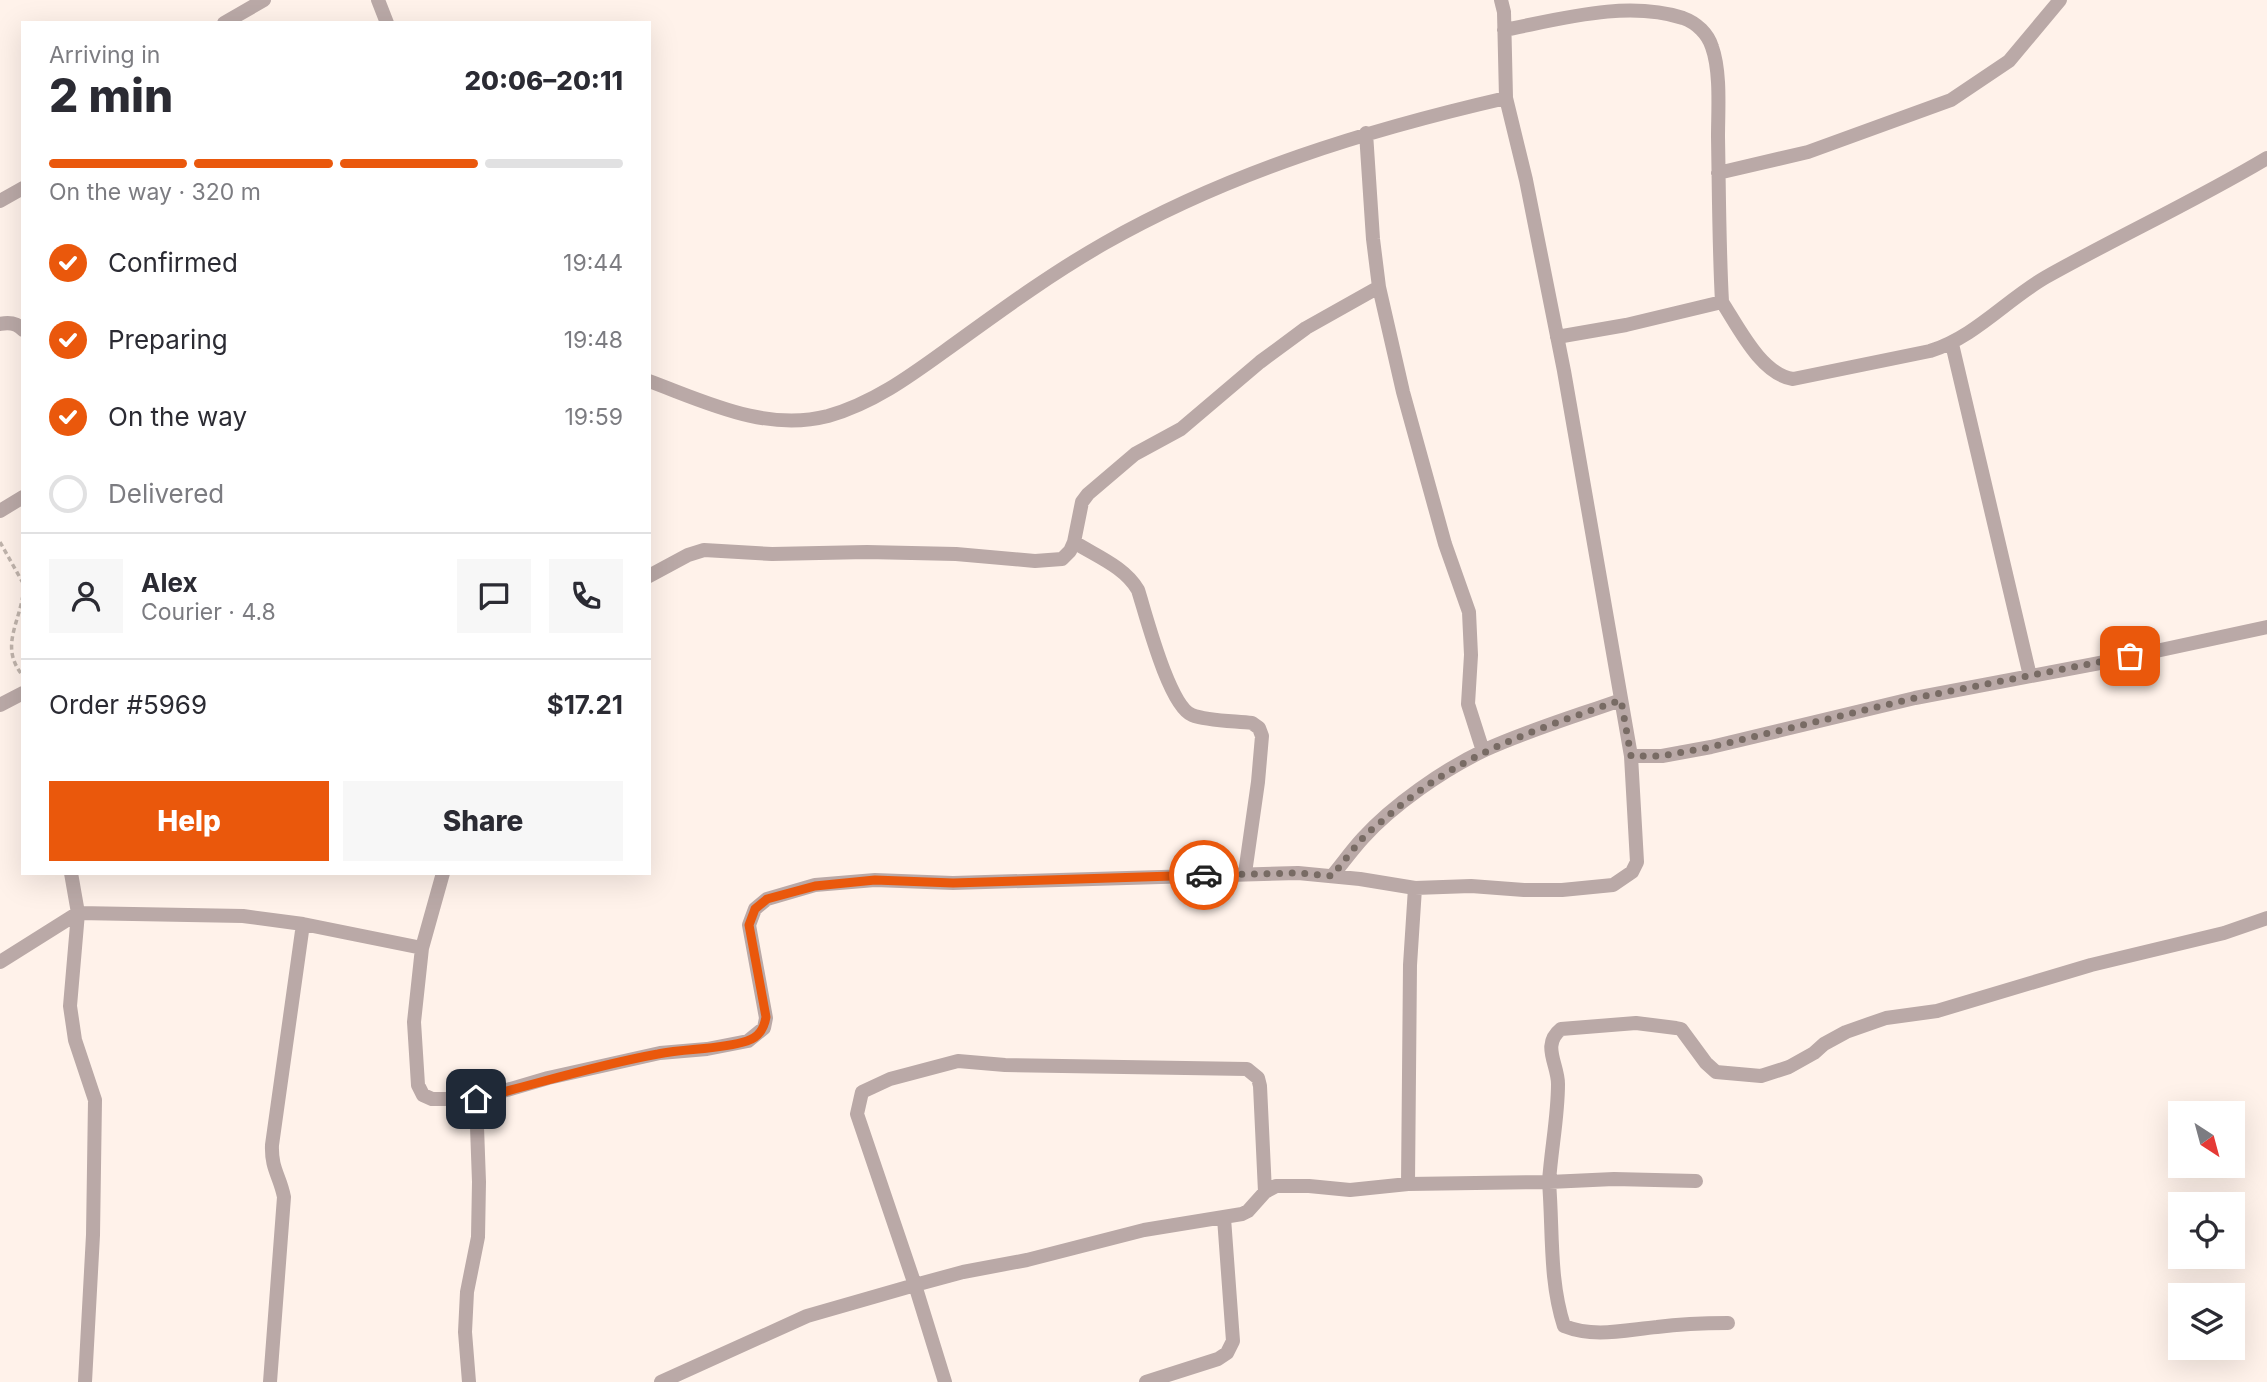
<!DOCTYPE html>
<meta charset="utf-8">
<style>
body{margin:0;font-family:Inter,sans-serif;background:#f7f7f7;color:#2b2b33;height:100vh;display:flex;flex-direction:column;font-size:26px;white-space:nowrap}
*{box-sizing:border-box;margin:0}
p{font-size:23px;color:#7c7c81}
.icon{flex:none;width:38px;height:38px;fill:none;stroke:currentColor;stroke-width:2;stroke-linecap:round;stroke-linejoin:round}
.map{position:relative;flex:1;overflow:hidden}
.side{position:absolute;left:21px;top:21px;width:630px;height:854px;display:flex;flex-direction:column;background:#fff;border-radius:0px;box-shadow:0 7px 28px #0002}
.side>*{flex:none}
.needle{width:46px;rotate:144deg}
.fabs{position:absolute;left:2168px;top:1101px;display:grid;gap:14px}
.fabs a{display:grid;place-items:center;width:77px;height:77px;border-radius:0px;background:#fff;box-shadow:0 7px 28px #0002;font-size:35px}
.pin{position:absolute;display:grid;place-items:center;width:60px;height:60px;color:#fff;margin:-30px;border-radius:14px;box-shadow:0 4px 10px #0006}
.courier{position:absolute;display:grid;place-items:center;width:70px;height:70px;margin:-35px;border:5px solid #ea580c;border-radius:50%;background:#fff;color:#222;box-shadow:0 2px 9px #0007}
.head em{font-style:normal;font-weight:800}
.head div{display:flex;flex-direction:column-reverse}
.head{display:flex;align-items:center;justify-content:space-between;height:119px;padding:0 28px}
h1{font-size:46px;font-weight:800;line-height:52px}
.bar{display:grid;grid-template-columns:repeat(4,1fr);gap:10px 7px;align-content:center;height:84px;padding:0 28px}
.bar i{height:9px;border-radius:5px;background:#e1e1e2}
.bar .active{background:#ea580c}
.bar p{grid-column:span 4}
.line{display:flex;align-items:center;gap:18px;padding:0 28px;border-top:2px solid #e1e1e2}
.line div{flex:1}
.round{display:grid;place-items:center;flex:none;width:74px;height:74px;border-radius:0px;background:#f7f7f7}
ol{padding:0 28px;list-style:none}
li{display:flex;align-items:center;gap:21px;height:77px}
li p{margin-inline-start:auto}
li .icon{padding:7px;border-radius:50%;background:#ea580c;color:#fff;stroke-width:4}
li:last-child{color:#7c7c81}
li i{width:38px;height:38px;border:4px solid #e1e1e2;border-radius:50%}
.button{display:flex;gap:14px;margin-top:auto;padding:14px 28px}
.button a{flex:1;height:80px;border-radius:0px;background:#ea580c;color:#fff;font-size:28px;font-weight:800;line-height:80px;text-align:center}
.button a+a{background:#f7f7f7;color:#2b2b33}
.map>svg:first-child{display:block}
.lines{fill:none;stroke-linecap:round;stroke-linejoin:round}
.path{stroke:#c0b4ac;stroke-width:3.5;stroke-dasharray:5 3.5;stroke-linecap:butt}
.street{stroke:#baa9a7;stroke-width:14}
.done{stroke:#786b64;stroke-width:7;stroke-dasharray:0 12.6}
.route{stroke:#ea580c;stroke-width:9}
</style>
<div class="map">
<svg width="2267" height="1382" viewBox="0 0 2267 1382">
<rect width="100%" height="100%" fill="#fff2ea"/>
<g class="lines">
<path class="path" d="M0 542 23 583
M23 595C18 626 0 648 23 676"/>
<path class="street" d="M378 0 387 23
M1501 0 1504 12 1506 98 1526 180 1564 371 1631 756H1662L1711 747 1915 698 2105 662 2267 627
M224 23 264 0
M1504 30C1561 19 1626 0 1683 18 1697 23 1708 34 1712 47 1721 72 1718 111 1718 137 1719 192 1719 247 1722 302L1626 325 1557 337
M1718 173 1808 152 1951 100 2009 61 2060 0
M0 201 23 188
M1379 287 1403 392 1445 544 1469 612 1471 655 1468 704 1483 751
M1722 302C1739 328 1761 374 1793 379L1930 351C1975 337 2006 300 2046 277 2119 236 2195 201 2267 158
M0 324C9 322 17 323 23 330
M1952 344 2030 676
M649 381C706 402 765 432 828 416 878 402 918 370 960 340 1007 306 1054 272 1105 243 1230 172 1367 130 1506 98
M0 511 23 497
M1074 542C1096 556 1125 567 1138 590 1146 615 1169 706 1192 715 1207 721 1235 721 1252 723L1259 728 1262 736 1258 782 1245 873
M649 576 688 555 704 550 772 554 867 552 956 554 1035 561 1062 559 1070 551 1074 542 1082 502 1088 494 1135 454 1181 429 1260 362 1306 328 1379 287 1373 239 1366 133
M0 705 23 693
M71 873 78 913 243 916 303 924 422 948
M443 873 422 948 414 1022 418 1085 423 1095 432 1099H476L548 1078 660 1053 707 1049 748 1041 764 1028 766 1018 749 925 755 909 767 899 815 885 875 880 953 883 1298 873 1360 879 1415 888 1471 886 1524 890H1562L1613 885 1632 872 1637 862 1631 756
M1332 876C1342 864 1352 850 1363 838 1393 805 1443 770 1485 750 1529 730 1576 716 1621 700
M78 913 70 1006 75 1040 95 1100 93 1235 85 1382
M0 962 78 913
M1696 1181 1614 1179 1549 1182C1551 1150 1558 1117 1558 1084 1558 1064 1541 1045 1561 1029L1636 1023 1676 1028 1681 1029 1706 1063 1716 1072 1761 1076 1789 1067 1814 1053 1824 1044 1846 1032 1886 1018 1937 1011 2091 965 2224 933 2267 918
M1408 1184 1410 965 1415 888
M1265 1192 1260 1086 1258 1078 1247 1069 1005 1065 958 1061 890 1079 862 1092 857 1114 915 1285 963 1272 1027 1260 1144 1230 1242 1214 1248 1211 1265 1192 1276 1186H1309L1350 1190 1408 1184 1549 1182C1553 1230 1549 1280 1564 1326 1594 1338 1625 1330 1657 1327 1680 1324 1704 1323 1728 1323
M270 1382 284 1197C280 1176 271 1169 272 1145L303 924
M469 1382 465 1332 467 1292 478 1237 479 1182 476 1099
M661 1382 807 1316 915 1285 945 1382
M1146 1382 1218 1359 1227 1353 1233 1341 1224 1218"/>
</g>
<g class="lines">
<path class="done" d="M1204 875 1298 873 1332 876C1342 864 1352 850 1363 838 1370 830 1379 824 1387 817 1459 753 1533 731 1621 700L1631 756H1661L1711 747 1915 698 2130 656"/>
<path class="route" d="M476 1099C537 1084 596 1065 658 1054 687 1048 719 1050 747 1041 759 1037 764 1029 766 1017L749 925 755 909 767 899 815 886 875 880 953 883 1204 875"/>
</g>
</svg>
<div class="fabs">
<a><svg class="needle" viewBox="-14 -14 28 28"><path d="M0-13l5 13h-10z" fill="#e53935"/><path d="M0 13l5-13h-10z" fill="#7c7c81"/></svg></a>
<a><svg class="icon" aria-label="locate" viewBox="0 0 24 24"><circle cx="12" cy="12" r="6"/><path d="M12 2v4M12 18v4M2 12h4M18 12h4"/></svg></a>
<a><svg class="icon" aria-label="layers" viewBox="0 0 24 24"><path d="M12 4l9 5-9 5-9-5zM3 14l9 5 9-5"/></svg></a>
</div>
<div class="pin" style="left:2130px;top:656px;background:#ea580c"><svg class="icon" aria-label="bag" viewBox="0 0 24 24"><path d="M5 8h14l-1 12H6zM9 8a3 3 0 0 1 6 0"/></svg></div>
<div class="pin" style="left:476px;top:1099px;background:#1f2937"><svg class="icon" aria-label="home" viewBox="0 0 24 24"><path d="M3 11l9-7 9 7M6 9v11h12V9"/></svg></div>
<div class="courier" style="left:1204px;top:875px"><svg class="icon" aria-label="car" viewBox="0 0 24 24"><path d="M5 17H2v-5l4-1 3-4h7l3 4 3 1v5h-3M9 17h6M6 11h13"/><circle cx="7" cy="17" r="2"/><circle cx="17" cy="17" r="2"/></svg></div>
<section class="side">
<div class="head"><div><h1>2 min</h1><p>Arriving in</p></div><em>20:06–20:11</em></div>
<div class="bar"><i class="active"></i><i class="active"></i><i class="active"></i><i></i><p>On the way · 320 m</p></div>
<ol>
<li><svg class="icon" aria-label="check" viewBox="0 0 24 24"><path d="M5 12l5 5 9-10"/></svg>Confirmed<p>19:44</p></li>
<li><svg class="icon" aria-label="check" viewBox="0 0 24 24"><path d="M5 12l5 5 9-10"/></svg>Preparing<p>19:48</p></li>
<li><svg class="icon" aria-label="check" viewBox="0 0 24 24"><path d="M5 12l5 5 9-10"/></svg>On the way<p>19:59</p></li>
<li><i></i>Delivered</li>
</ol>
<div class="line" style="height:126px"><a class="round"><svg class="icon" aria-label="person" viewBox="0 0 24 24"><circle cx="12" cy="8" r="4"/><path d="M4 21q1-7 8-7t8 7"/></svg></a><div><b>Alex</b><p>Courier · 4.8</p></div><a class="round"><svg class="icon" aria-label="chat" viewBox="0 0 24 24"><path d="M4 5h16v11H9l-5 4z"/></svg></a><a class="round"><svg class="icon" aria-label="phone" viewBox="0 0 24 24"><path d="M5 4h4l2 5-3 2q2 4 5 5l2-3 5 2v4C11 20 4 13 5 4z"/></svg></a></div>
<div class="line" style="height:91px"><div>Order #5969</div><b>$17.21</b></div>
<div class="button"><a>Help</a><a>Share</a></div>
</section>
</div>
